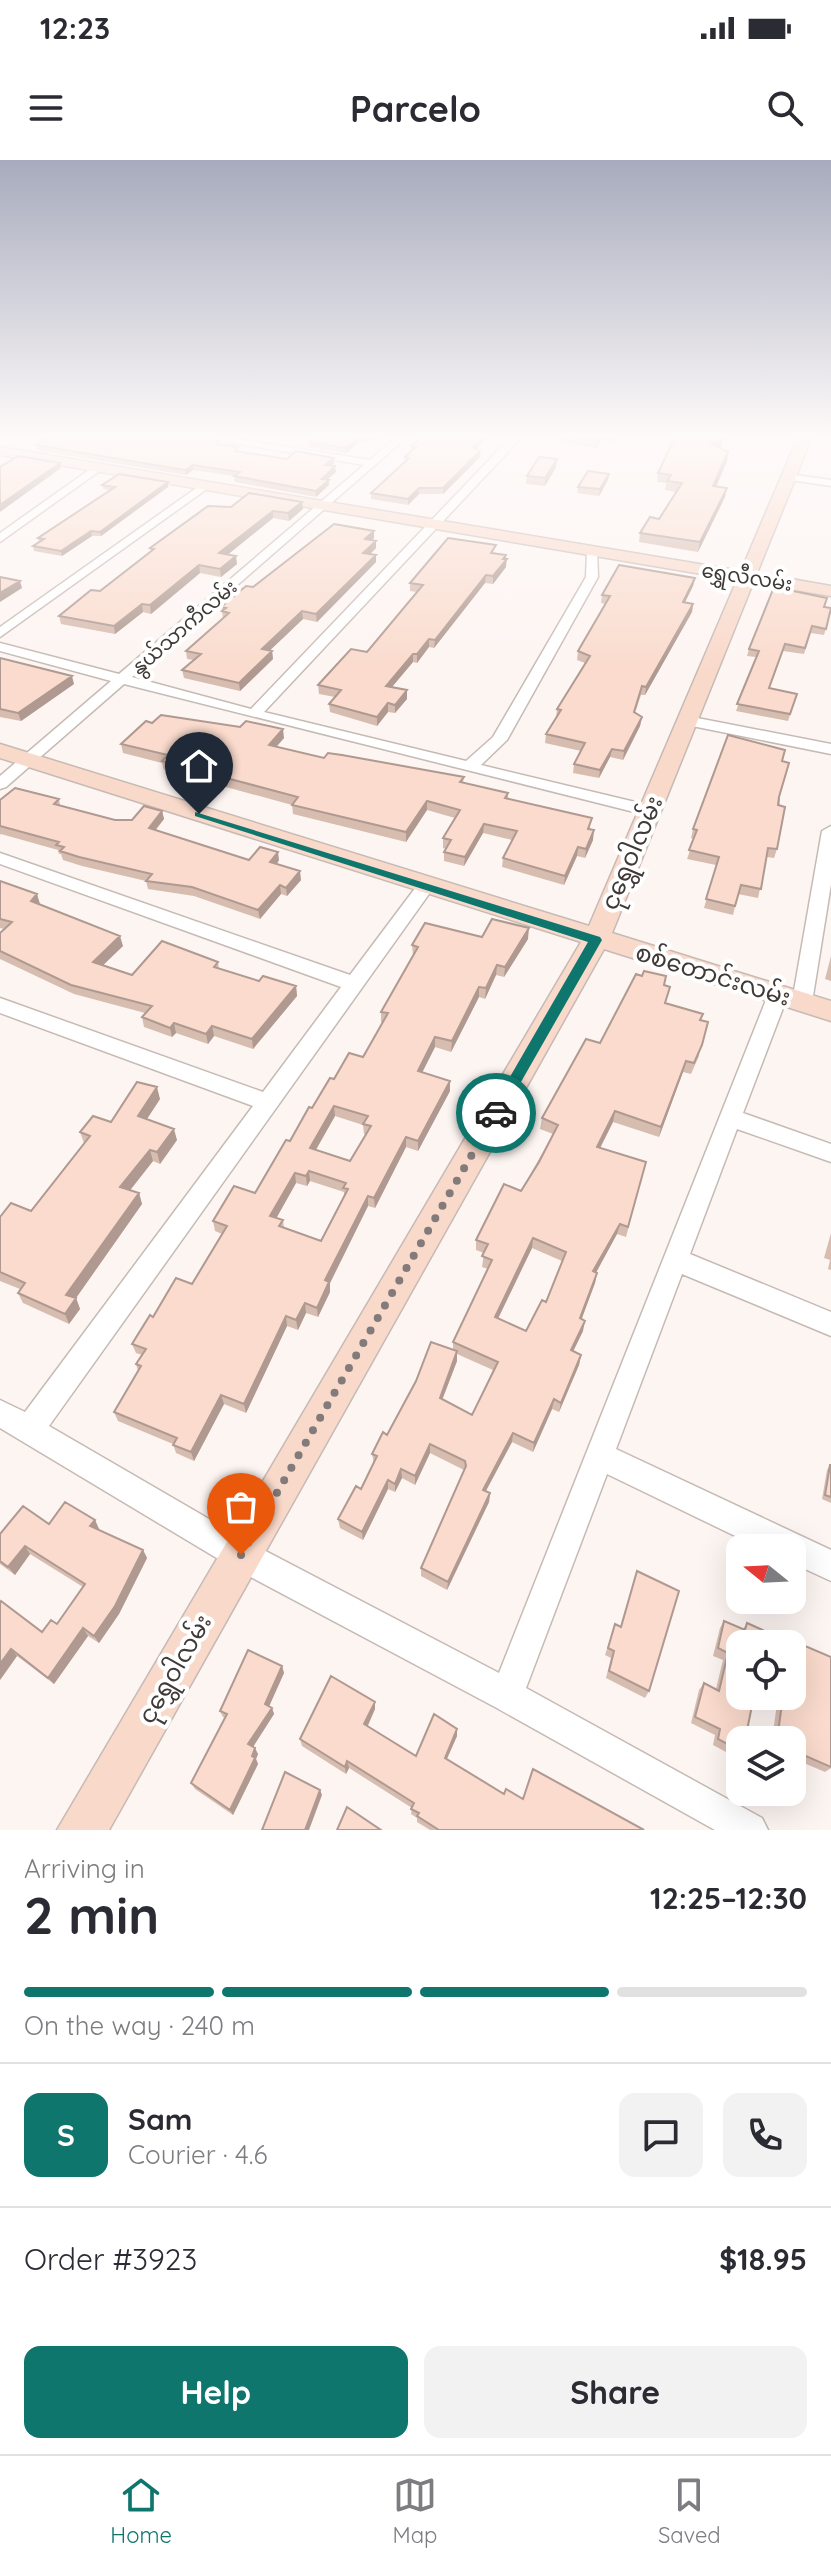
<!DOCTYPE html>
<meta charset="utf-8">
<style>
body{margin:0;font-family:Quicksand,"Noto Sans Myanmar",sans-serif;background:#f2f2f3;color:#2b2b33;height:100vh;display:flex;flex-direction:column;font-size:30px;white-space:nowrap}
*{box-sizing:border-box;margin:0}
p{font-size:26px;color:#7c7c81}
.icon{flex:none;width:44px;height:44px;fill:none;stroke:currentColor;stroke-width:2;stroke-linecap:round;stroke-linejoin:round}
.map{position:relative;height:1670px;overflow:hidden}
.sheet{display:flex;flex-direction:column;background:#fff;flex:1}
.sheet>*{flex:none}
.needle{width:52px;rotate:288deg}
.controls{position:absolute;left:726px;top:1374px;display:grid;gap:16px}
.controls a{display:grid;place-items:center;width:80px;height:80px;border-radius:16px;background:#fff;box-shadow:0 8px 32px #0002;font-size:40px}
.pin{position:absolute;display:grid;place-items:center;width:68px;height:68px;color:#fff;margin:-82px -34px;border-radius:50% 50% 50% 0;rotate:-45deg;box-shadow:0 0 8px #0007}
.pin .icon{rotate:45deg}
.courier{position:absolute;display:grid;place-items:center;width:80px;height:80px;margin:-40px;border:6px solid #0f766e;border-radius:50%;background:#fff;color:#222;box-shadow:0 2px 10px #0007}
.overview em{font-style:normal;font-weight:800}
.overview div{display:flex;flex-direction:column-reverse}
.overview{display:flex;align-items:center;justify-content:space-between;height:136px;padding:0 24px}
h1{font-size:52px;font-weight:800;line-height:60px}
.bar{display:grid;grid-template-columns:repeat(4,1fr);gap:12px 8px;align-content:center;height:96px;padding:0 24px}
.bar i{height:10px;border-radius:6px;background:#e1e1e2}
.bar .current{background:#0f766e}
.bar p{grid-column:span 4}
.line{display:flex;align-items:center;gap:20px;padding:0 24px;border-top:2px solid #e1e1e2}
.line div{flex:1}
.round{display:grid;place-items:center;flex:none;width:84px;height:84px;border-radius:16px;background:#f2f2f3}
.action{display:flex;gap:16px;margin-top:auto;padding:16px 24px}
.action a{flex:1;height:92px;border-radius:16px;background:#0f766e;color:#fff;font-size:32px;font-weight:800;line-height:92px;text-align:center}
.action a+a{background:#f2f2f3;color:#2b2b33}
.status{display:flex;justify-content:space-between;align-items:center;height:56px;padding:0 40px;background:#fff;direction:ltr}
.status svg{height:22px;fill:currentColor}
header{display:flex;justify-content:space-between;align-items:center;height:104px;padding:0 24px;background:#fff;font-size:36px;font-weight:800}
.menu{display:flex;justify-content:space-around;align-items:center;height:112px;border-top:2px solid #e1e1e2;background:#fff;font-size:22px;color:#7c7c81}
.menu a{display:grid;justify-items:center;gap:4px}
.menu .current{color:#0f766e}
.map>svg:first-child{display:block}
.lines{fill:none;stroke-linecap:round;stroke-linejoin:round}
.street-casing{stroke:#c6bab4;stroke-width:3}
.secondary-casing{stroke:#c6bab4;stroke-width:3}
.street{fill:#fff;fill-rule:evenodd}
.secondary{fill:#f9d9ca;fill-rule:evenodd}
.wall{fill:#d7bcb0;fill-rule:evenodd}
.shaded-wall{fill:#af9990}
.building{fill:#fadbcd;stroke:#af9990;stroke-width:2;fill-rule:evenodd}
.route{fill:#0f766e}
.done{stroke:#827b79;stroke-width:8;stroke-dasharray:0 14.4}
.labels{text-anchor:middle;stroke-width:8;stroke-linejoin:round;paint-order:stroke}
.far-street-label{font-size:20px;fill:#3f3a38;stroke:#fff}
.street-label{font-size:24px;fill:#3f3a38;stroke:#fff}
</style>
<div class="status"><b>12:23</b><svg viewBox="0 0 49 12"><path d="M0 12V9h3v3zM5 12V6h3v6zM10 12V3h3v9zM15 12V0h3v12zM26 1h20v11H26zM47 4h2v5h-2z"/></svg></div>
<header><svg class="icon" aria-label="menu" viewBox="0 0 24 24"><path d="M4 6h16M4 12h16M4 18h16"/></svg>Parcelo<svg class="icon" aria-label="search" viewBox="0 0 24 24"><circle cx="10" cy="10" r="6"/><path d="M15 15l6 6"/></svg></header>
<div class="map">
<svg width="831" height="1670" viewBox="0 0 831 1670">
<rect width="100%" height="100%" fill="#fdf5f2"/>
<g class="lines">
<g class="street-casing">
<path id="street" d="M197 277H223L370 300 396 277H407L132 517 251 549 511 277H522L264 552 466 601 493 577 586 417 587 391 597 388 598 417 507 580 481 605 656 647V655L650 656 124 524 6 627 0 629V616L111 521 0 491V483L119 514 364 305Z
M96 305 105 307 0 382V373Z
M788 314 831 320V326L784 319 783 317Z
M202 324 211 326 0 477V467Z
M687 556 831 584V594L682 564V558Z
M831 666V724L812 842 802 849 792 842 822 671Z
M0 693 350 815 419 723H431L434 727 49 1266 252 1384 499 1513 768 835 771 830H785L788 835 743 953 831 984V1002L737 969 690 1094 831 1152V1176L682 1114 616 1289 831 1390V1421L792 1403V1388H760L607 1314 526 1528 762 1658 768 1670H715L495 1547 230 1406 0 1268V1240L25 1252 253 946 0 853V838L263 932 341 827 0 704Z"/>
</g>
<g class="secondary-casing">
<path id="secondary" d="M798 277H812L757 413 831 426V436L753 423 612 773 831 841V861L604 789 109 1670H57L581 782 0 598V584L589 766 737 420 0 295V287L741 411Z"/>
</g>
<use href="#street" class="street"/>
<use href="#secondary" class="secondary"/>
</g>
<path class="wall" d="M314 277H379L377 280 358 283 346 293 308 287V282Z
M561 277H619L616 282 603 280 596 288 561 283Z
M172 278H216V281L219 284 239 292 287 299 334 298V303L331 306 336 312 327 320H329V325L316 337 235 322 234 316 193 310 186 315 37 290 36 285Z
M723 279 721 288 728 292 727 301 716 327 727 328 725 337 698 392 639 382 640 373 659 359 676 332 665 330 666 323 657 322 658 313Z
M411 286 476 289 480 297 443 334H419L408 345 371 339V333L405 301V297L411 292Z
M557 299 556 307 545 326 526 324 527 316Z
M609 314 608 320 599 336 577 333 578 327Z
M102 325 168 327 101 376H92L62 396 34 391 33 386 39 382 38 378 110 330 103 329Z
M302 342 303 349 289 361 273 358 228 394 237 404 221 417 200 413 151 454 143 452 115 474 61 464 59 456 100 431 151 391 150 388 231 347Z
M374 378 372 380 376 381V388L370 394 376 402 317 462 303 459 270 490 272 491 273 499 240 531 184 518 182 510 194 500 187 499 186 491 223 458 221 447 253 427Z
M496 392 495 393 507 399 506 407 493 424 485 423 434 488 429 487 417 503 413 502 392 527 407 530V539L395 553 388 552 377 566 330 552 329 544 335 537 319 534 318 525 367 492 417 432 410 431V423Z
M695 418 693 426 685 442 693 444 692 452 645 535H641L635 553 642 557 640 566 623 600 610 597 599 618 573 613 574 604 581 591 545 583 546 574 556 558 557 549 585 503 577 500 578 491 606 444 601 443 602 435Z
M824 447 831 452 824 475 811 473 804 494 783 491 769 528 797 534 788 561 736 551 756 497 747 496 749 489Z
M0 498 74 524 21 561 0 557Z
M152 563 284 578 276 587 324 598 464 617 463 623 508 633V638L591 668 590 669 593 680 585 698 577 696 564 725 502 707 503 698 512 680 483 673 464 706 444 701V692L446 689 443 688V678L455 658 427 650 406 682 293 654 292 645 164 610 162 603 123 593 121 584Z
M782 602 777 689 774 698 767 697 758 738 738 734 733 755 704 748 716 705 687 699 694 679 691 678 693 669Z
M59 639 60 645 115 660H132L162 651 164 659 156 670 249 700H279L277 704 301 720 287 736 281 734 260 759 194 736 148 729 146 721 82 706 63 700 61 694H59L58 690 1 674 0 675V640Z
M0 721 40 744 123 786 103 805 132 815 218 802 219 809 259 821 296 826 297 836 253 889 214 876 208 884 176 873 172 877 144 867 142 857 145 853 74 834 0 799V773L4 769 0 768Z
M482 777 528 779 504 817 496 815 485 839 479 837 451 892 435 887 422 912 450 921V931L418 991 406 987 375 1048 368 1046 330 1123V1132L318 1157 306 1153 298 1170 287 1166 246 1253 224 1244 194 1301 176 1293 173 1284 118 1261 114 1252 138 1211 136 1204 142 1195 136 1193 132 1184 153 1157 192 1124 222 1074 215 1071 213 1061 255 1033 312 948 334 919 363 897 383 862H381V852L413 796 412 785ZM335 956 363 965 364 974 366 975 350 1001 316 990ZM310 1021 344 1032V1037L321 1081 284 1068 283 1060 276 1058 296 1023 307 1026Z
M831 796V821L825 819Z
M664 825 666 843 701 860 699 896 691 914 683 912 659 977 613 962 600 988 646 1002 626 1077 617 1074 596 1112 597 1113 595 1123 581 1159 583 1171 573 1191 581 1195 579 1205 559 1252 552 1249 533 1292 512 1282 486 1331 490 1333 489 1342 447 1430 421 1416V1408L464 1310 430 1293 415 1325 402 1318 395 1332 388 1329 363 1380 340 1368 338 1359 361 1329 374 1303 372 1294 453 1190V1182L488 1109 482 1107 484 1093 476 1090V1080L521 1031 553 974 540 969 542 958 600 883ZM532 1088 562 1101 546 1142 526 1171 498 1158ZM457 1194 493 1210 472 1255 442 1240 457 1201Z
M160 939 147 959 177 980 160 1004 153 1001 130 1030 139 1033 142 1044 76 1138 80 1149 69 1164 23 1143 18 1133 20 1129 0 1121V1057L31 1051 84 983 80 972 111 962Z
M831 1073V1110L828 1109 830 1100 824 1098Z
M830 1305H831V1343L822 1339 827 1310Z
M95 1360 99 1369V1370L143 1390 147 1398 119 1454 99 1483 88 1476 54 1524 17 1496 0 1520V1443L42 1472 57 1464 83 1427 30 1394 15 1415 0 1404V1374L49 1364Z
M637 1411 649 1531 645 1538 606 1518 611 1498 605 1495 615 1464 620 1467Z
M724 1461 743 1469 747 1463 740 1594 737 1598 713 1585 715 1575 691 1563 699 1530 704 1523 716 1529 723 1500 713 1496 720 1468Z
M791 1480 831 1497V1608L825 1612 792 1598V1580H772L778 1536H792V1484H788Z
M282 1506 284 1513 269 1546 272 1548 274 1554 253 1587 258 1594 256 1599 258 1604 233 1655 195 1629 191 1623 225 1558 223 1557 220 1551Z
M375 1549 368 1566 416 1596 457 1569V1576L447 1599 504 1634 644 1670H430L417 1662V1658L411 1654 412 1648 349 1608 346 1614 302 1586 300 1579Z"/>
<path class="shaded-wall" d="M358 277H379L377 280 358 283 346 293V288Z
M483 277H488L472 293 473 287Z
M600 277H603V280L596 288 597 281Z
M723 279 721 288 709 282Z
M480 291V297L443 334V328Z
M728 292 727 301 712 336 713 326Z
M334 298V303L326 310 325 305Z
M557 299 556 307 545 326V318Z
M60 303 61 308 0 352V345Z
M193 305V310L186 315 185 310Z
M335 306 336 312 322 324V319Z
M609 314 608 320 599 336 600 329Z
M329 320V325L316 337V331Z
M168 322V327L101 376 100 372Z
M419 328V334L408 345V339Z
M727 328 725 337 698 392 700 382Z
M302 342 303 349 289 361 288 353Z
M273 351V358L220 401 219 393Z
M91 371 92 376 62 396 61 391Z
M374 371V378L365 386V379Z
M376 381V388L364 400 363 393Z
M376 395V402L317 462 316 454Z
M506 395V407L493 424V416Z
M236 396 237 404 221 417 220 409Z
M199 405 200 413 151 454 150 445Z
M486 415 485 423 434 488 435 480Z
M695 418 693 426 681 450 683 442Z
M20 421 22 428 0 442V433Z
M142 444 143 452 115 474 114 466Z
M693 444 692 452 645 535 646 527Z
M302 451 303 459 263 497 262 489Z
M429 479V487L417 503V494Z
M272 491 273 499 240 531 239 523Z
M413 494V502L386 534V526Z
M72 516 74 524 21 561 18 553Z
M407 530V539L395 553V545Z
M388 543V552L377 566V557Z
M642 557 640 566 623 600 624 591Z
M283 569 284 578 270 594 269 585Z
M612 589 610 597 599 618 600 610Z
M427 641V650L406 682V672Z
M162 651 164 659 150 676 149 668Z
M484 664 483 673 464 706 465 697Z
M594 670 593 680 585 698 586 689Z
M578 687 577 696 564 725 565 716Z
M278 692 279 700 272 711 270 702Z
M300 711 301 720 287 736 286 728Z
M280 725 281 734 260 759 258 750Z
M37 734 40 744 34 751 31 741Z
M529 768 528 779 504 817 505 807Z
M120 776 123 786 96 812 93 802Z
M497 805 496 815 485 839 486 828Z
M296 826 297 836 253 889 252 879Z
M479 827V837L451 892 452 881Z
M174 863 176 873 172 877 170 868Z
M212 866 214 876 208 884 206 874Z
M435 877V887L418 921V911Z
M686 901 683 912 659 977 661 967Z
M450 921V931L418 991V981Z
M157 927 160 939 141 968 138 956Z
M334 946 335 956 311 998 310 988Z
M615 951 613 962 595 998 597 987Z
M174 969 177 980 160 1004 157 992Z
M406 977V987L375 1048 374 1038Z
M150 990 153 1001 124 1038 120 1027Z
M309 1011 310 1021 307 1026 306 1016Z
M295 1013 296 1023 272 1066 270 1056Z
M139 1033 142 1044 76 1138 80 1149 69 1164 65 1154 66 1135Z
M368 1036V1046L330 1123V1132L318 1157 317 1148 325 1120Z
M620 1064 617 1074 591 1122 593 1111Z
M533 1078 532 1088 494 1167 495 1157Z
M597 1113 595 1123 578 1169 580 1158Z
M305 1143 306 1153 298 1170 296 1160Z
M286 1156 287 1166 246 1253 244 1244Z
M585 1161 583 1171 569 1200 571 1190Z
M457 1191V1201L439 1248 440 1238Z
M581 1195 579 1205 559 1252 561 1243Z
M221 1235 224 1244 194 1301 191 1292Z
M554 1239 552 1249 533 1292 534 1283Z
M513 1273 512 1282 482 1338 483 1330Z
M430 1284V1293L415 1325V1316Z
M401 1309 402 1318 395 1332V1324Z
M388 1320V1329L363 1380 362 1372Z
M490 1333 489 1342 447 1430 448 1422Z
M95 1360 99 1369 95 1375 90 1366Z
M25 1386 30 1394 15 1415 8 1407Z
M143 1390 147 1398 119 1454 99 1483 94 1476Z
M83 1468 88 1476 54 1524 48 1518Z
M11 1489 17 1496 0 1520V1504Z
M282 1506 284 1513 267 1551 265 1544Z
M375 1542V1549L365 1571 364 1564Z
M272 1548 274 1554 251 1590 248 1584Z
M457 1569V1576L444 1605 445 1598Z
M255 1588 258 1594 256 1599 258 1604 233 1655 230 1650Z
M347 1601 349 1608 346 1614 345 1607Z
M320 1630 322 1635 309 1670H305Z"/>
<path class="building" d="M50 277H164L172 278 174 277H212L216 278 212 280 219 281 216 284 238 287 235 291 287 299 296 291 334 298 325 305 335 306 322 319 329 320 316 331 234 316 240 312 193 305 185 310 36 285Z
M314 277H358L346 288 308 282Z
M421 277H483L473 287 480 291 443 328H419L408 339 371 333 409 298 405 297 416 287 411 286Z
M570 277H600L597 281Z
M675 277H718L723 279 709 282 728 292 713 326 727 328 700 382 640 373 650 357 659 359 682 323 667 321 671 315 658 313Z
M18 296 60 303 0 345V307Z
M539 297 557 299 545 318 527 316Z
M588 311 609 314 600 329 578 327Z
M119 314 168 322 100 372 91 371 61 391 33 386 44 379 38 378 115 327 102 325Z
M249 333 302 342 288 353 273 351 219 393 236 396 220 409 199 405 150 445 142 444 114 466 59 456 91 430 100 431 154 389 150 388 208 346 231 347Z
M334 364 374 371 365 379 376 381 363 393 376 395 316 454 302 451 262 489 272 491 239 523 182 510 201 494 186 491 229 453 222 451 226 448 221 447 246 426 253 427Z
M448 378 496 385 491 393 506 395 503 399H507L493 416 486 415 435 480 429 479 417 494H413L386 526 407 530 395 545 388 543 377 557 329 544 341 530 318 525 351 489 367 492 423 425 410 423Z
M619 405 695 418 683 442 693 444 646 527 642 526 634 552 642 557 624 591 612 589 600 610 574 604 585 583 546 574 561 550 557 549 590 496 578 491 610 436 602 435Z
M0 417 20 421 0 433Z
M774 427 827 438 824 447 831 448 826 469 812 466 805 488 785 484 769 528 797 534 790 554 737 544 759 491 749 489Z
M0 498 72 516 18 553 0 549Z
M161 555 240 567 246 561 283 569 269 585 324 598 328 593 342 595 464 617 460 622 508 633 505 638 592 658 588 669 594 670 586 689 578 687 565 716 503 698 517 671 484 664 465 697 444 692 451 680 443 678 460 650 427 641 406 672 292 645 298 637 162 601 168 595 121 584 146 561 152 563Z
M728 575 785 590 782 601 789 603 779 637 778 645 785 647 777 689 768 688 761 729 741 725 735 746 706 739 719 697 689 690 697 670 693 669Z
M15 628 59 639 54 644 115 660H132L144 646 162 651 149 668 249 700 260 687 278 692 270 702 300 711 286 728 280 725 258 750 192 727 146 721 152 714 79 697 60 691 64 687 56 685 59 682 0 666V640Z
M0 721 37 734 31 741 120 776 93 802 132 815 162 781 218 802 214 807 259 821 263 816 296 826 252 879 212 866 206 874 174 863 170 868 142 857 152 846 71 825 0 791V773L12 762 0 759Z
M492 759 529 768 505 807 497 805 486 828 479 827 452 881 435 877 418 911 450 921 418 981 406 977 374 1038 368 1036 325 1120 329 1122 317 1148 305 1143 296 1160 286 1156 244 1244 221 1235 191 1292 173 1285 177 1278 114 1252 141 1206 136 1204 146 1189 132 1184 150 1155 153 1157 176 1118 192 1124 227 1066 213 1061 234 1026 255 1033 286 980 290 981 309 947 312 948 330 918 334 919 349 893 363 897 388 853 381 852 418 787 412 785 425 763 482 777ZM334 946 368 956 363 964 371 966 350 1001 310 988ZM309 1011 346 1023 343 1028 348 1029 321 1081 279 1066 283 1060 270 1056 295 1013 306 1016Z
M644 811 666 816 664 825 670 827 665 843 703 854 700 860 708 862 702 885 694 903 686 901 661 967 615 951 597 987 646 1002 628 1067 620 1064 593 1111 597 1113 580 1158 585 1161 571 1190 581 1195 561 1243 554 1239 534 1283 513 1273 483 1330 490 1333 448 1422 421 1408 466 1306 465 1301 430 1284 415 1316 401 1309 395 1324 388 1320 362 1372 338 1359 356 1326 361 1329 377 1296 372 1294 383 1272 387 1275 416 1221 431 1182 457 1191 440 1238 472 1255 498 1202 453 1182 492 1100 482 1096 488 1084 476 1080 504 1024 521 1031 539 1002 558 965 542 958 586 879 600 883 636 814 642 816ZM533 1078 566 1092 546 1142 542 1140 526 1171 495 1157Z
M137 922 157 927 138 956 174 969 157 992 150 990 120 1027 139 1033 66 1135 76 1138 65 1154 18 1133 25 1123 0 1112V1057L11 1043 31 1051 90 976 80 972 93 956 111 962Z
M830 1305H831V1337L825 1335Z
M65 1342 95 1360 90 1366 143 1390 115 1446 94 1476 83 1468 48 1518 11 1489 0 1504V1443L1 1441 42 1472 51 1460 57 1464 85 1424 25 1386 8 1407 0 1401V1374L23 1346 49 1364Z
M637 1411 679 1431 649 1531 609 1511 614 1491 608 1488 615 1464 621 1467Z
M724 1461 745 1470 747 1463 767 1472 764 1484H740V1536H754L745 1580H740V1591L718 1579 720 1569 695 1557 704 1523 719 1531 728 1493 718 1488Z
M791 1480 831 1497V1607L792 1590V1580H777L783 1536H792Z
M248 1490 282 1506 265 1544 272 1548 248 1584 255 1588 252 1596 255 1598 230 1650 191 1623 227 1554 220 1551Z
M331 1516 375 1542 364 1564 416 1596 434 1554 457 1569 445 1598 504 1634 506 1629 523 1639 533 1609 644 1670H439L417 1656 419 1653 411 1649 414 1643 347 1601 345 1607 300 1579Z
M285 1612 320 1630 305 1670H262Z
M347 1647 381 1670H337Z"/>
<linearGradient id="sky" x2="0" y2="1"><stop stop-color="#a7abbd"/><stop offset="0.54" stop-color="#fefaf9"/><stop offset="1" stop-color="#fefaf9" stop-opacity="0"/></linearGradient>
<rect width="831" height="511" fill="url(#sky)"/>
<path class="route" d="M195 652 600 777 602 780 501 957H491L489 953 588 782 195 656Z"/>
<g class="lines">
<path class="done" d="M241 1395 496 953"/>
</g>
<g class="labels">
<g class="far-street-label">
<text transform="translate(747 417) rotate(9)" y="7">ရွှေလီလမ်း</text>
<text transform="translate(184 467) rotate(-41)" y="7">နွယ်သာကီလမ်း</text>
</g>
<g class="street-label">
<text transform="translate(632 693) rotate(-67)" y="8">ငုရွှေဝါလမ်း</text>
<text transform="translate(713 815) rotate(17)" y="8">စစ်တောင်းလမ်း</text>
<text transform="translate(175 1509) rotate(-60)" y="8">ငုရွှေဝါလမ်း</text>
</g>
</g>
</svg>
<div class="controls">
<a><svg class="needle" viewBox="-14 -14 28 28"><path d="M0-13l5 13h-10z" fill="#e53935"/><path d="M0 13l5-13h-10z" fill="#7c7c81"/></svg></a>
<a><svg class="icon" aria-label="locate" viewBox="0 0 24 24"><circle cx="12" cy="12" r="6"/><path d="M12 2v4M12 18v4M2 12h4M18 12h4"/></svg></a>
<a><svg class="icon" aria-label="layers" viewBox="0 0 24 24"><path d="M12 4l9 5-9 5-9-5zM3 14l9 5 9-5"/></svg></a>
</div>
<div class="pin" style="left:241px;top:1395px;background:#ea580c"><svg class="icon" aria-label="bag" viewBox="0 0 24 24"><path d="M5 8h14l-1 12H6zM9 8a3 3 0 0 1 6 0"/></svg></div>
<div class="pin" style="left:199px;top:654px;background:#1f2937"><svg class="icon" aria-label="home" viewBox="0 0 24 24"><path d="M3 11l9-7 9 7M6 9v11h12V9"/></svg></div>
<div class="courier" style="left:496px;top:953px"><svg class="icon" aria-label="car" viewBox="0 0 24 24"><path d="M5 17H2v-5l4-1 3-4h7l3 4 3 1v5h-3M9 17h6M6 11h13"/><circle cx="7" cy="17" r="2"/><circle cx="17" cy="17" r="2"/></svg></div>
</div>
<section class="sheet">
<div class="overview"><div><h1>2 min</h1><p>Arriving in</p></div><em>12:25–12:30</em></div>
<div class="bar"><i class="current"></i><i class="current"></i><i class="current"></i><i></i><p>On the way · 240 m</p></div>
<div class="line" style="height:144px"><b class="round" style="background:#0f766e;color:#fff">S</b><div><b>Sam</b><p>Courier · 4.6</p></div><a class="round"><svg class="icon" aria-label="chat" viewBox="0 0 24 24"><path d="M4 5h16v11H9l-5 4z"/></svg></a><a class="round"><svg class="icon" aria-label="phone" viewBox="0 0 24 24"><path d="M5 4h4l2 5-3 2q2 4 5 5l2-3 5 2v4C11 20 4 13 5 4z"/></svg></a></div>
<div class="line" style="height:104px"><div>Order #3923</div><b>$18.95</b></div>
<div class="action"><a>Help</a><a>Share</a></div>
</section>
<nav class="menu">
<a class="current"><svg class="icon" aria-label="home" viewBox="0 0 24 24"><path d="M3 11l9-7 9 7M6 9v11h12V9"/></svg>Home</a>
<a><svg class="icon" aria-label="map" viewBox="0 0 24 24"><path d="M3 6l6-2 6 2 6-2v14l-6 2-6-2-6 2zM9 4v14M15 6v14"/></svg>Map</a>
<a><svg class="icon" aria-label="saved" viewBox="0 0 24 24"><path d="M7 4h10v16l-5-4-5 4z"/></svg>Saved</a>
</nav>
